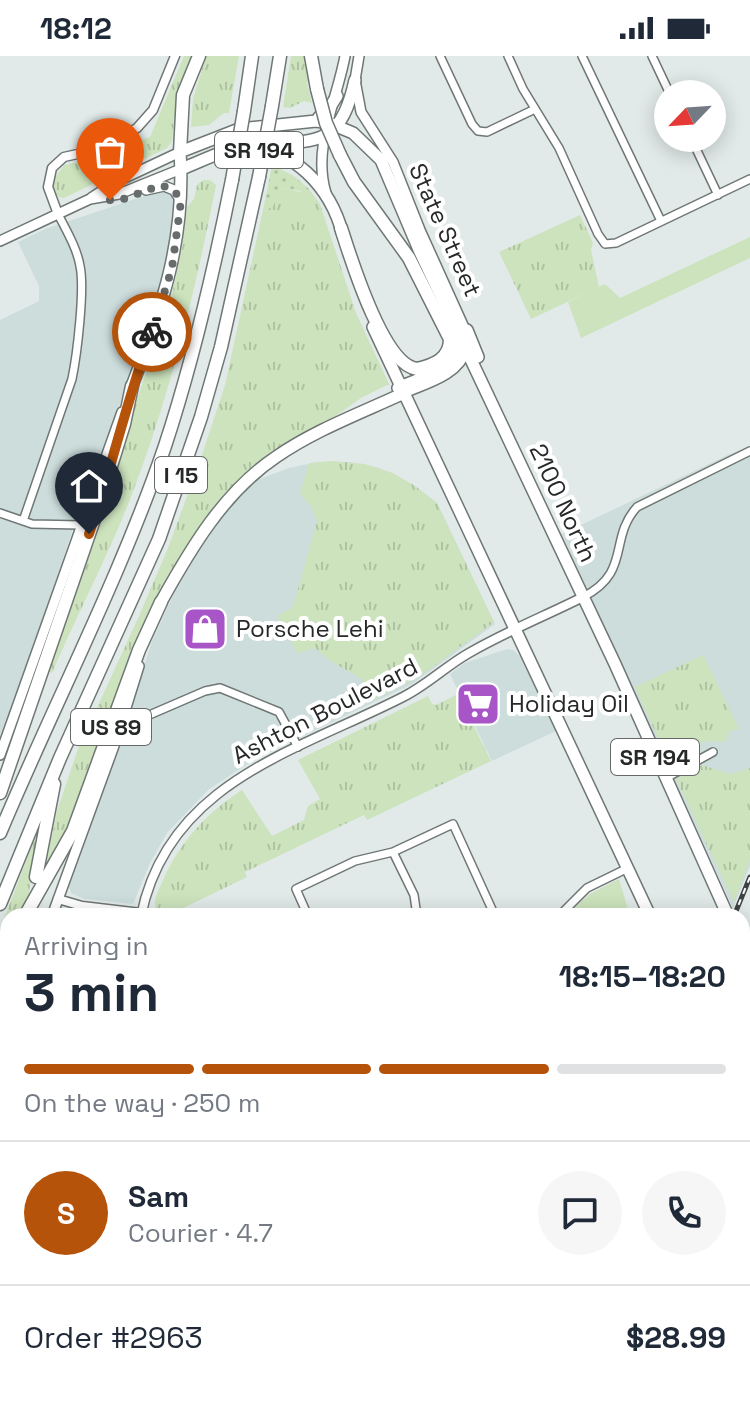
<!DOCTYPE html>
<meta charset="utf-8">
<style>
body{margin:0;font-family:"Space Grotesk",sans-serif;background:#f6f6f7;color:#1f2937;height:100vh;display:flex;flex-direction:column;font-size:30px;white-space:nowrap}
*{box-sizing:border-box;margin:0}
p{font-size:26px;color:#747a83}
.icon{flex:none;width:44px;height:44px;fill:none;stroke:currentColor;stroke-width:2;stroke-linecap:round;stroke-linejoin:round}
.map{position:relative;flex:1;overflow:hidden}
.drawer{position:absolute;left:0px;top:852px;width:750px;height:498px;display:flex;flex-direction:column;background:#fff;border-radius:24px 24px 0 0;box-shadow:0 4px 20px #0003}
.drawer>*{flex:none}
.needle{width:52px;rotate:245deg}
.controls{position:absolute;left:654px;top:24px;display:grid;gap:16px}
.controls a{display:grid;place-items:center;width:72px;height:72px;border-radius:50%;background:#fff;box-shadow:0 4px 20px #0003;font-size:40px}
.pin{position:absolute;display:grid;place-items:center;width:68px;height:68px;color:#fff;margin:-82px -34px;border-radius:50% 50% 50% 0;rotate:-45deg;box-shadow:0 0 8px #0007}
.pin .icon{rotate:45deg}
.courier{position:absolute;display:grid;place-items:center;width:80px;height:80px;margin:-40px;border:6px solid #b45309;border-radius:50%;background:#fff;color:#222;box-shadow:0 2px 10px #0007}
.overview em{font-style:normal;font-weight:800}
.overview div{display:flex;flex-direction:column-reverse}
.overview{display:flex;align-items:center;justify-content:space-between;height:136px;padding:0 24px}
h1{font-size:52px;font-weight:800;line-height:60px}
.bar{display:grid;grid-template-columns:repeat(4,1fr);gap:12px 8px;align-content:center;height:96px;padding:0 24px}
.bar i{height:10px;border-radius:6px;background:#e0e1e3}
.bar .on{background:#b45309}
.bar p{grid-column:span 4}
.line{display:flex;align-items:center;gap:20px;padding:0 24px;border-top:2px solid #e0e1e3}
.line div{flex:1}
.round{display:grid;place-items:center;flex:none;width:84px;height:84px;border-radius:42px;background:#f6f6f7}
.status{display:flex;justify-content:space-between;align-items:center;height:56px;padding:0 40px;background:#fff;direction:ltr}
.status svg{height:22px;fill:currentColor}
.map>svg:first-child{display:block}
.built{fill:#ccdddb}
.grass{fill:url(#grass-tufts)}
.park{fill:#cce3bd}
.garden{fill:url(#garden-dots)}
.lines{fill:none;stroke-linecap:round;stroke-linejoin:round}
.minor-casing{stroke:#6f7775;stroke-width:10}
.tertiary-casing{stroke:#6f7775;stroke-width:11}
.secondary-casing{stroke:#6f7775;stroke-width:12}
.trunk-casing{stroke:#6f7775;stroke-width:14}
.motorway-casing{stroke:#6f7775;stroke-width:15}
.minor{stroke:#fff;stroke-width:7}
.tertiary{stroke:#fff;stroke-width:8}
.secondary{stroke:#fff;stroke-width:9}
.trunk{stroke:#fff;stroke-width:11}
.motorway{stroke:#fff;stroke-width:12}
.rail-casing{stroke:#3d4140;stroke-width:5}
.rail{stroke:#fff;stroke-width:2;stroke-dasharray:6;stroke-linecap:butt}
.motorway-bridge-casing{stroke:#6f7775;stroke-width:15;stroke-linecap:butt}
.motorway-bridge{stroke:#fff;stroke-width:12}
.done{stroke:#676d6c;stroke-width:8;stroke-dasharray:0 14.4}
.route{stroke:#b45309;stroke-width:10}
.labels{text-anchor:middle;stroke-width:8;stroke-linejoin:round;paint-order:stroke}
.shield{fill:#fff;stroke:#676968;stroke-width:2}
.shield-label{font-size:22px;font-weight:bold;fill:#262928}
.street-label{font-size:24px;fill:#262928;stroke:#fff}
.poi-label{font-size:24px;fill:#262928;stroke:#fff;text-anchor:start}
</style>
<div class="status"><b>18:12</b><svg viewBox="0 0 49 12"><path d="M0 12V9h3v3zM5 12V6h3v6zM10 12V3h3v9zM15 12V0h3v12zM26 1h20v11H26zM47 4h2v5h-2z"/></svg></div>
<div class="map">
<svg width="750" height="1349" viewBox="0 0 750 1349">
<defs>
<pattern id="grass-tufts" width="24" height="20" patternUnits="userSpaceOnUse" patternTransform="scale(2)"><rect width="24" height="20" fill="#cce3bd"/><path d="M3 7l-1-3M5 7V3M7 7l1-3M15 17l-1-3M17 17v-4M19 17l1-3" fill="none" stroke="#afc3a2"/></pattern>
<pattern id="garden-dots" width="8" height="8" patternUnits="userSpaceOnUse" patternTransform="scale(2)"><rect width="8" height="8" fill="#cce3bd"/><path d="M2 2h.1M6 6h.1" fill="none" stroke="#afc3a2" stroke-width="1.8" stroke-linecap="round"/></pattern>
</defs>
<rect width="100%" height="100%" fill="#e1eae9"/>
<path class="built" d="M162 134 170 136 176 145 173 180 154 259 77 460 21 630 0 679V264L39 245V230L18 186 45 173Z
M750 391V810L733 852 562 478 730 398Z
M317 406H349L379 412 415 430 437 447 495 568 412 628 255 703 208 734 167 777 150 807 133 848 85 843 71 837 68 829 115 701 152 585 183 518 222 460 252 426 289 412Z
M507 593 513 594 521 601 556 675 492 705 450 618 465 607Z
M8 1001V1342H145L147 1349H0V1022Z"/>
<path class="grass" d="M184 0H194L178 32 172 85 167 92 64 142C53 142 53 131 54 123L64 109 96 102 150 81Z
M206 0H239L229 57H224L209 69 191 71 193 43Z
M291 0H307L311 24 307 26 312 47 304 45 290 52 283 51Z
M203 124H210L216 129C195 237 169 343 129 446 106 504 76 561 52 617L47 615 172 238 182 193 187 151 194 143 197 129Z
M287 132 299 136 309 133 320 148 356 257 389 328 361 342 327 366 269 398 238 426 212 457 172 513 146 562 114 645 112 660 70 773 45 813 57 755 78 693 139 560 168 492 201 402 225 329 263 154 273 150 280 133Z
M580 159 593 187 591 194 599 231 531 263 499 196Z
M332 405 365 408 393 417 415 430 437 447 494 566 420 620 373 644 362 623 329 604 315 592 297 597 277 560 293 551 317 465 311 450 300 438 309 407Z
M703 599 739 673 729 675 725 686 703 685 693 701 671 711 635 631Z
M458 638 491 705 367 764 364 759 245 816 247 821 167 860H158C157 856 155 853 155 849 154 842 160 831 163 824 180 786 206 757 242 734L272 780 304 764 308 750 320 743 298 704 428 640 432 648 436 649Z
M702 709 730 718 750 712V804L734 846 676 723Z
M38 774 27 851 21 860H8V882L0 897V873Z"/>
<path class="park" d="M750 181V202L581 282 568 246 605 228 620 242Z
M619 823 630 860H565L590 838Z"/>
<path class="garden" d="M272 109 294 120 309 133C298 139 290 129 280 133L273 150 265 155 263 154Z"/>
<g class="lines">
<g class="minor-casing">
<path id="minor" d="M440 0 472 68 478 75 487 76 535 53
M508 0 523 33 559 92 598 178 605 188 616 187 750 123
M582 0 661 165
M652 0 670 38
M691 82 718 139
M0 457 32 468 80 469
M23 465 72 323C77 299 85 233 80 210 77 192 66 174 58 158
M583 541C632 516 608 483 637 451L750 395
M124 660 140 663 205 635 220 632 279 656 298 691
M666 722 713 696
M393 796 414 839 417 860
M308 860 296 833 355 805 393 796 453 768 495 860
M559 860 587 832 628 812
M0 1015 8 1018
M742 1283 750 1300
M0 1300 8 1280
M628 1342 631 1349
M699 1342 702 1349
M599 1349 617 1342"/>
</g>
<g class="tertiary-casing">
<path id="tertiary" d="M58 158 48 131 52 112 64 101 100 93 137 72 153 54 175 0
M58 843 82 850 141 857
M141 860C168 726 297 695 403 641 427 629 446 610 469 597 505 576 545 560 583 541
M155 1342 158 1349"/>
</g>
<g class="secondary-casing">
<path id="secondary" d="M359 0 355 24 361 56 393 106 420 174 467 278
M146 134 164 130 174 134 180 143
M326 137C312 92 337 44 345 0
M91 142 114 127 180 96
M0 185 90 143 119 138 181 113
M404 337C427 327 458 320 467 293
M0 699 122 356
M52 860 115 687 139 610
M0 1001 8 980
M742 1244 750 1239
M742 1254 750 1250
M311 1349 325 1342"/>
</g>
<g class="trunk-casing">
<path id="trunk" d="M319 61 328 54 337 40
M256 90C315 83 340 94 355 24
M181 113C200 106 221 94 241 92 293 89 331 132 343 179
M373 271 650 860
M467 274 478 301
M132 330C162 251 186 183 180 96L239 73 316 65 329 67 353 77 381 104 420 196 615 608 728 860
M398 332C422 321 459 313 459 281
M161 546C191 492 224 436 276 401 315 374 361 357 404 337
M742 891 750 906
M742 1054 750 1071"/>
</g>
<g class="motorway-casing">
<path id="motorway" d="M311 0 317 33
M272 50 280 0
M244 55 252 0
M180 96 183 39 199 0
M340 99 354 126 409 202 450 283C450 303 434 309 417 313 383 309 351 203 341 172
M442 251 455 270
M0 737 99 449 124 368 132 330
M0 777C54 648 120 522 165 390 194 302 214 214 232 124
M36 821 54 728
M0 848 60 702 159 483 201 361 221 291 259 121
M25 860 73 775 139 594 161 546
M0 906 8 890
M0 965 8 946"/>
</g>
<use href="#minor" class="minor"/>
<use href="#tertiary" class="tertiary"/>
<use href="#secondary" class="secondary"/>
<use href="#trunk" class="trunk"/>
<use href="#motorway" class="motorway"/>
<g class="rail-casing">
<path id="rail" d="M734 860 750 821
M539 1349 542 1342"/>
</g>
<use href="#rail" class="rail"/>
<g class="motorway-bridge-casing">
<path id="motorway-bridge" d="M317 33 326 67 340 99
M259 121 272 50
M232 124 244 55"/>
</g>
<use href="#motorway-bridge" class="motorway-bridge"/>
</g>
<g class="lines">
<path class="done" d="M110 144H121L161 129 174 134 181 145 172 212 152 276"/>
<path class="route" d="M89 478C112 411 127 342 152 276"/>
</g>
<defs>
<g id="shop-square" transform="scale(2.3)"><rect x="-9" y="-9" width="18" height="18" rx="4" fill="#a856c7" stroke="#fff"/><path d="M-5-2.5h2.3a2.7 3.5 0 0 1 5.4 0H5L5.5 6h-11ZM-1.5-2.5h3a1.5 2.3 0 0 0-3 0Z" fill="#fff"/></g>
<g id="supermarket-square" transform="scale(2.3)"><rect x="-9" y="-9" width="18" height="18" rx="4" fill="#a856c7" stroke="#fff"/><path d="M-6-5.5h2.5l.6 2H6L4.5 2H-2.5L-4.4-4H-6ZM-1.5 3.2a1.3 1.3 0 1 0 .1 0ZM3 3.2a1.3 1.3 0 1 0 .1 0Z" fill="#fff"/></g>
</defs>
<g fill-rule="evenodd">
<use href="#shop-square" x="205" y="573"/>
<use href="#supermarket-square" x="478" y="648"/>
</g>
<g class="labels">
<g class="shield">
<rect x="215" y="76" width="88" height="36" rx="6"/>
<rect x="155" y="401" width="52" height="36" rx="6"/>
<rect x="71" y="653" width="80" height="36" rx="6"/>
<rect x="611" y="683" width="88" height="36" rx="6"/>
</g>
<g class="shield-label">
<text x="259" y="102">SR 194</text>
<text x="181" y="427">I 15</text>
<text x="111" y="679">US 89</text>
<text x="655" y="709">SR 194</text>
</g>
<g class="street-label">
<text transform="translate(445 174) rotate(66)" y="8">State Street</text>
<text transform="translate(563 447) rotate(65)" y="8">2100 North</text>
<text transform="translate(325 655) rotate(-27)" y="8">Ashton Boulevard</text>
</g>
<g class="poi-label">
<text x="236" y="581">Porsche Lehi</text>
<text x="509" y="656">Holiday Oil</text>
</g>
</g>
</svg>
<div class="controls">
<a><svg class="needle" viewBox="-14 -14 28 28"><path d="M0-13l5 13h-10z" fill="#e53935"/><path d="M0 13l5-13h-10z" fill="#747a83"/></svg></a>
</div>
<div class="pin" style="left:110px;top:144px;background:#ea580c"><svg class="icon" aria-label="bag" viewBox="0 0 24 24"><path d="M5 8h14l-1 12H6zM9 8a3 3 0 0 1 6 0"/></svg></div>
<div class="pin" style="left:89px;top:478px;background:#1f2937"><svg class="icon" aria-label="home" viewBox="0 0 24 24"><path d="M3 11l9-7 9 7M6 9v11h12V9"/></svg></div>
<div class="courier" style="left:152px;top:276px"><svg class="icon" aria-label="bike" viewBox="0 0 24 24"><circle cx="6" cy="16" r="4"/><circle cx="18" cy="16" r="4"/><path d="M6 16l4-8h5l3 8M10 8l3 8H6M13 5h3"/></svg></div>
<section class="drawer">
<div class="overview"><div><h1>3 min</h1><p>Arriving in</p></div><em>18:15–18:20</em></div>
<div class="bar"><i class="on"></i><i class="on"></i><i class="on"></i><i></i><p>On the way · 250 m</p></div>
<div class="line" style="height:144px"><b class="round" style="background:#b45309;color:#fff">S</b><div><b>Sam</b><p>Courier · 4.7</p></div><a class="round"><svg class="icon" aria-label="chat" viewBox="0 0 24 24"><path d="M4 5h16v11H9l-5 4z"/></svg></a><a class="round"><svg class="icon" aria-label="phone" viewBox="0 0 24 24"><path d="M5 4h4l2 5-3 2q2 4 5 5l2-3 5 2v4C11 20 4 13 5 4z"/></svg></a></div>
<div class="line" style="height:104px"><div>Order #2963</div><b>$28.99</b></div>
</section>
</div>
